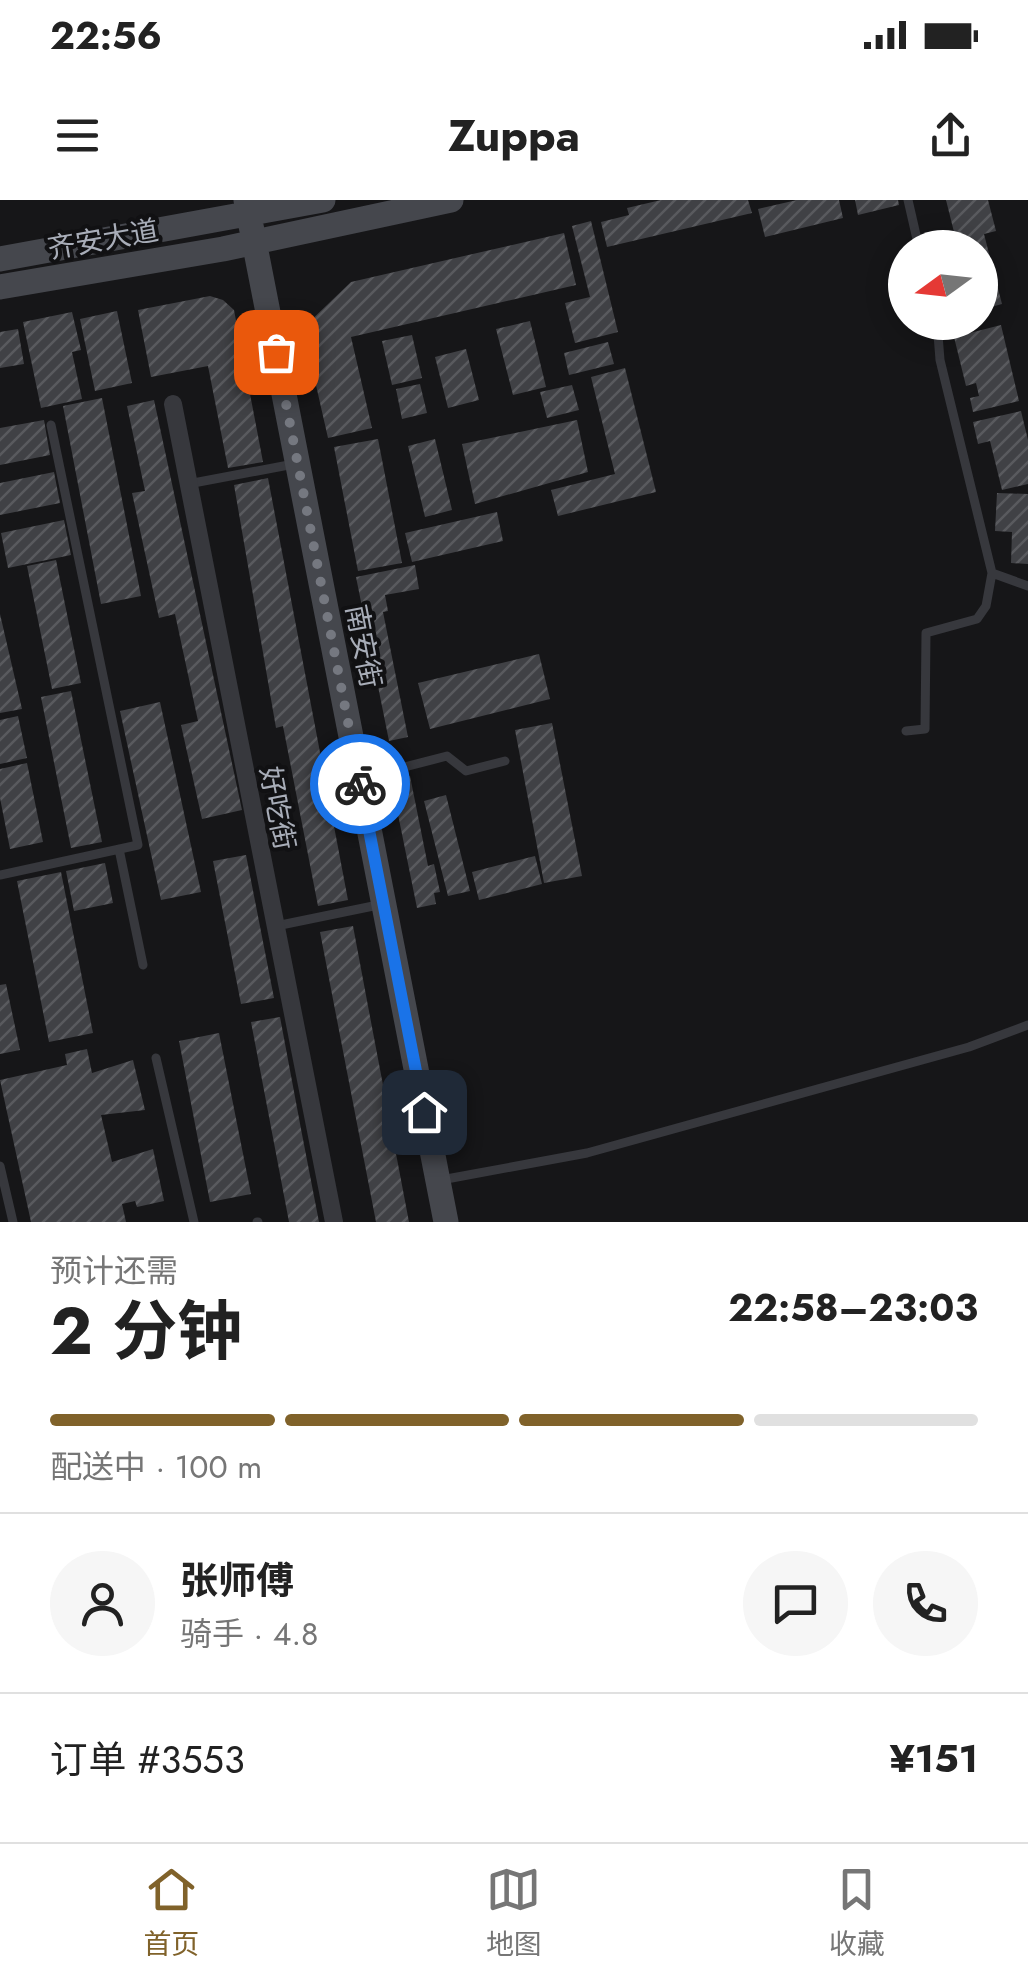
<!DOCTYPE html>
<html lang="zh">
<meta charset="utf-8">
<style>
body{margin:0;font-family:Jost,"Noto Sans SC",sans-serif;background:#f6f6f6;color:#222;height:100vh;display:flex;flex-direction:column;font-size:38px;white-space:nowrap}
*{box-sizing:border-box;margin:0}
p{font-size:32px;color:#767676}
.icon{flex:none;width:55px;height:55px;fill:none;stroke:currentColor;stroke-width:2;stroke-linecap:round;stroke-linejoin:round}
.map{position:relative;height:1022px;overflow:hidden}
.drawer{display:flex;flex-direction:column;background:#fff;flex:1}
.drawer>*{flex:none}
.needle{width:65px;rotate:255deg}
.fabs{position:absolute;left:888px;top:30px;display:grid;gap:20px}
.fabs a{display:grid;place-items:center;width:110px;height:110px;border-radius:50%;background:#fff;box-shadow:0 5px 25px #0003;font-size:50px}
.pin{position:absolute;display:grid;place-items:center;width:85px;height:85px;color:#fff;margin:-42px;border-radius:20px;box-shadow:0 5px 15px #0006}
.courier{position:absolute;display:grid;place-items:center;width:100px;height:100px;margin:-50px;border:8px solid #1a73e8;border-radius:50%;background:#fff;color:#222;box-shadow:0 2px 12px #0007}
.overview em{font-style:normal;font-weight:700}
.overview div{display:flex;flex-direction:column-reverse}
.overview{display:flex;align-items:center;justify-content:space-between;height:170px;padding:0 50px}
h1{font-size:65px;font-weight:700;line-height:75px}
.bar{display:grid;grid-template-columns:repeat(4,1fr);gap:15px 10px;align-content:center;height:120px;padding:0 50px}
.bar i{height:12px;border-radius:8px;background:#e0e0e0}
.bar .active{background:#80622a}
.bar p{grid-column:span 4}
.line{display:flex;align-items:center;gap:25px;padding:0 50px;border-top:2px solid #e0e0e0}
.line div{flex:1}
.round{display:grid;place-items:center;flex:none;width:105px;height:105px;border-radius:52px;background:#f6f6f6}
.status{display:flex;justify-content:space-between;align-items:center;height:70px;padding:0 50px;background:#fff;direction:ltr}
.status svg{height:28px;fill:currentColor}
header{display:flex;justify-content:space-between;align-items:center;height:130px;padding:0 50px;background:#fff;font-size:45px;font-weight:700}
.tab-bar{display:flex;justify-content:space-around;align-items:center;height:140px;border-top:2px solid #e0e0e0;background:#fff;font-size:28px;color:#767676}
.tab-bar a{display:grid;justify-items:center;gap:5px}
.tab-bar .active{color:#80622a}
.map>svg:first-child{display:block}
.building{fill:url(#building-hatch)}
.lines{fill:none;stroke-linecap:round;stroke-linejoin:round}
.lane{stroke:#37383d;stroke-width:9}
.street{stroke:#37383d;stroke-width:18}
.secondary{stroke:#45474d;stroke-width:25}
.done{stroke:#757880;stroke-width:10;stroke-dasharray:0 18}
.route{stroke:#1a73e8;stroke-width:12}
.labels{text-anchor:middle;stroke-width:8;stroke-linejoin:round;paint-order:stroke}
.street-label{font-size:28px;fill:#a8adb8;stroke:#111113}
</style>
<div class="status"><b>22:56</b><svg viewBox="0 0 49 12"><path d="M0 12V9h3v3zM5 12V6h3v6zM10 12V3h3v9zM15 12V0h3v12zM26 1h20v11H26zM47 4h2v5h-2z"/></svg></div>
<header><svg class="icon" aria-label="menu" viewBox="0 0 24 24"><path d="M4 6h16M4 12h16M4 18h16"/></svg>Zuppa<svg class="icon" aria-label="share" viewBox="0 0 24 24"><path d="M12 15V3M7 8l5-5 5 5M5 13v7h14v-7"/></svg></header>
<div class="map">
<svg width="1028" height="1022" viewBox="0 0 1028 1022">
<defs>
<pattern id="building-hatch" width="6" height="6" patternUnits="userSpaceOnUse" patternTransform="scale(2.5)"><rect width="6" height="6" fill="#404145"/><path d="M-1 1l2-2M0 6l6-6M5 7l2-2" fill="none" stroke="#595a5e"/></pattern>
</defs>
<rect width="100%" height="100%" fill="#161618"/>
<path class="building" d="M661 0H748L752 13 607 47 601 22 629 15 627 8Z
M797 0H839L843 18 765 37 758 9Z
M855 0H898L899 5 858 15Z
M946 0H988L996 31 984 34 1002 104 980 110V48H958Z
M591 21 618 132 575 143 565 103 590 97 572 26Z
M564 33 576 85 351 137 372 228 328 238 303 128 351 82Z
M210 96 223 100 234 110 263 262 228 268 208 166 151 177 138 110Z
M117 111 132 183 95 191 80 119Z
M72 112 81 150 72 152 82 199 41 208 23 122Z
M530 121 546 187 513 195 496 129Z
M1001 125 1019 201 973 212 970 198 979 196 976 183 966 186 954 137Z
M18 129 24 164 0 168V132Z
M412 135 422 178 392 185 382 141Z
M608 142 614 164 569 175 564 153Z
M466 149 479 200 448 208 435 157Z
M625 168 656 292 558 316 551 290 615 274 591 177Z
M420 184 427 213 402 219 396 189Z
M572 185 579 210 547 218 540 192Z
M102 198 141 396 101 404 63 206Z
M154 200 242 610 202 619 181 525 198 521 175 414 159 418 132 293 145 291 127 206Z
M1021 211 1028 240V284L1002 290 990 241 978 244 973 222Z
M44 220 50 255 0 265V228Z
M577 220 588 272 475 304 462 244Z
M378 239 402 363 358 371 334 247Z
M435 239 452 310 425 317 408 246Z
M54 272 60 303 0 315V283Z
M268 278 348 700 318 706 283 526 276 528 234 285Z
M997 293 1028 294V364L1011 363 1012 332 995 331Z
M497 312 503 341 412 362 405 333Z
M64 320 71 355 8 368 1 333Z
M56 360 81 483 52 489 27 366Z
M415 365 419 389 385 395 388 411 383 412 408 537 389 541 356 377Z
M0 414 22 509 0 513Z
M539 454 550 499 430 529 418 483Z
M71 491 102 642 71 648 41 497Z
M160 502 201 692 161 700 120 511Z
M18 516 27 558 0 564V520Z
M552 523 582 676 544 683 515 530Z
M27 563 43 642 10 649 0 598V569Z
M410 576 428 666 434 664 440 692 434 693 436 704 417 708 391 580Z
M446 595 470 691 448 696 424 601Z
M246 655 274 798 241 804 213 661Z
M535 656 542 684 479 700 472 672Z
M105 663 113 703 74 711 66 671Z
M61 672 93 833 49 842 17 681Z
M353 726 368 806 409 1022H376L320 732Z
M6 784 20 850 0 854V785Z
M280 817 301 929 319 1022H289L251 822Z
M219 833 251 994 210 1002 179 841Z
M87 849 92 873 133 860 145 910 101 915 112 962 153 949 164 1001 137 1007 135 1001 122 1004 126 1022H31L0 880 67 865 65 854Z"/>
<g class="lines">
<path class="lane" d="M908 0 919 48
M937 122 940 160 992 373 1028 386
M188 284 294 264
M906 531 925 529 926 433 977 419 986 406 992 373
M362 578 447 556 466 571 505 561
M119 649 143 765
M0 675 138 645 51 225
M276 726 383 704
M156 858 194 1022
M0 966 13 1022
M441 980 587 953 969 847 1028 825
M257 1022H258"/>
<path class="street" d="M173 204 334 1022"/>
<path class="secondary" d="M246 0 446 1022
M0 59 323 0
M0 87 223 49 451 0"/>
</g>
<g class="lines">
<path class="done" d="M276 152 360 584"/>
<path class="route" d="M360 584 424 912"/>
</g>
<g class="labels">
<g class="street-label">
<text transform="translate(103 39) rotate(-10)" y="10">齐安大道</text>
<text transform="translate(364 446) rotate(79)" y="10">南安街</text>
<text transform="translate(278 608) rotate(79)" y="10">好吃街</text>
</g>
</g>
</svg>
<div class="fabs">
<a><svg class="needle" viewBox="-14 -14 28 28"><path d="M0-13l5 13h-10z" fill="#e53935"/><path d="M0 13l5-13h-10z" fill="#767676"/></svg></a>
</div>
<div class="pin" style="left:276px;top:152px;background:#ea580c"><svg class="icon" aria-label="bag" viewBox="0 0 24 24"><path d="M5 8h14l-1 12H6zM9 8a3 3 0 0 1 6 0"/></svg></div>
<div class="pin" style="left:424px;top:912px;background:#1f2937"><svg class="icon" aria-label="home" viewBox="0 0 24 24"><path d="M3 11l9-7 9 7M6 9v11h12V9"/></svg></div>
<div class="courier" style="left:360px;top:584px"><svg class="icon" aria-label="bike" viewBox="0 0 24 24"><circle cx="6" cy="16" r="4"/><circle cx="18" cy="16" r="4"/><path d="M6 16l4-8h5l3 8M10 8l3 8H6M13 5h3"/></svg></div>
</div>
<section class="drawer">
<div class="overview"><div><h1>2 分钟</h1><p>预计还需</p></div><em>22:58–23:03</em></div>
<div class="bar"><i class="active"></i><i class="active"></i><i class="active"></i><i></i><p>配送中 · 100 m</p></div>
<div class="line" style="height:180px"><a class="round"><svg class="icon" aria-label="person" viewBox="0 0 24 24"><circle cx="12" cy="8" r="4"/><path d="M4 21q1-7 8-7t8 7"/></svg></a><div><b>张师傅</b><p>骑手 · 4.8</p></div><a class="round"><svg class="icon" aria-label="chat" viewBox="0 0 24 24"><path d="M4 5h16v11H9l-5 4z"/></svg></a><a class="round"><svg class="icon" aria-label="phone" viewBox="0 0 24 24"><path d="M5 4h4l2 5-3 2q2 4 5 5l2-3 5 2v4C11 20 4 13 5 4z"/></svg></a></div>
<div class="line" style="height:130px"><div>订单 #3553</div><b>¥151</b></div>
</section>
<nav class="tab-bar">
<a class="active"><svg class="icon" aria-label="home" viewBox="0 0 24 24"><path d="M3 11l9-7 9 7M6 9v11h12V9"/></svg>首页</a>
<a><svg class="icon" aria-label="map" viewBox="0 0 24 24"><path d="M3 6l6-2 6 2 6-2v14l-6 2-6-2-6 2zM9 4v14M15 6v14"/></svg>地图</a>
<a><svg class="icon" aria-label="saved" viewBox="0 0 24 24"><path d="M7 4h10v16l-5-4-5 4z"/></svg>收藏</a>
</nav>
